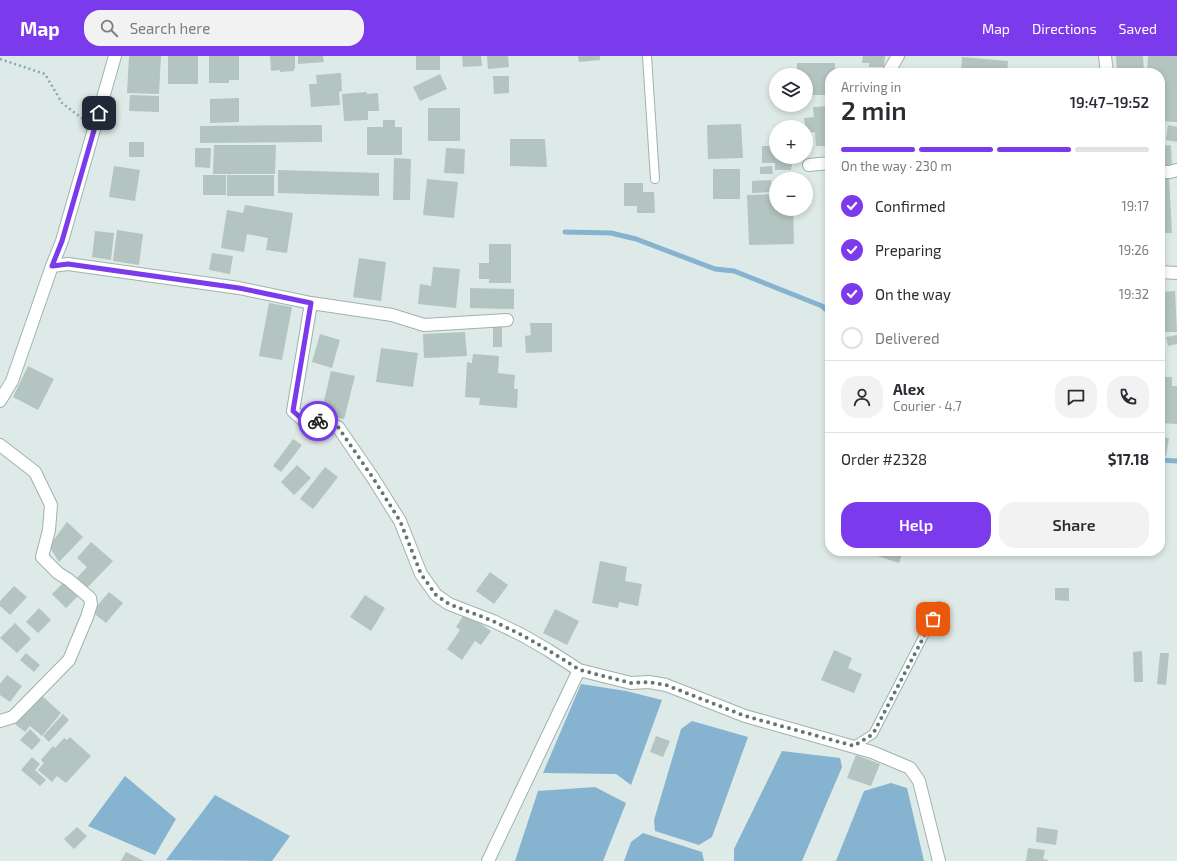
<!DOCTYPE html>
<meta charset="utf-8">
<style>
body{margin:0;font-family:"Exo 2",sans-serif;background:#f2f2f3;color:#2b2b33;height:100vh;display:flex;flex-direction:column;font-size:15px;white-space:nowrap}
*{box-sizing:border-box;margin:0}
p{font-size:13px;color:#7c7c81}
.icon{flex:none;width:22px;height:22px;fill:none;stroke:currentColor;stroke-width:2;stroke-linecap:round;stroke-linejoin:round}
.map{position:relative;flex:1;overflow:hidden}
.sheet{position:absolute;left:825px;top:12px;width:340px;height:488px;display:flex;flex-direction:column;background:#fff;border-radius:16px;box-shadow:0 2px 6px #0003}
.sheet>*{flex:none}
.tools{position:absolute;left:769px;top:12px;display:grid;gap:8px}
.tools a{display:grid;place-items:center;width:44px;height:44px;border-radius:50%;background:#fff;box-shadow:0 2px 6px #0003;font-size:20px}
.pin{position:absolute;display:grid;place-items:center;width:34px;height:34px;color:#fff;margin:-17px;border-radius:8px;box-shadow:0 2px 6px #0006}
.courier{position:absolute;display:grid;place-items:center;width:40px;height:40px;margin:-20px;border:3px solid #7c3aed;border-radius:50%;background:#fff;color:#222;box-shadow:0 1px 5px #0007}
.summary em{font-style:normal;font-weight:600}
.summary div{display:flex;flex-direction:column-reverse}
.summary{display:flex;align-items:center;justify-content:space-between;height:68px;padding:0 16px}
h1{font-size:26px;font-weight:600;line-height:30px}
.bar{display:grid;grid-template-columns:repeat(4,1fr);gap:6px 4px;align-content:center;height:48px;padding:0 16px}
.bar i{height:5px;border-radius:3px;background:#e1e1e2}
.bar .on{background:#7c3aed}
.bar p{grid-column:span 4}
.line{display:flex;align-items:center;gap:10px;padding:0 16px;border-top:1px solid #e1e1e2}
.line div{flex:1}
.round{display:grid;place-items:center;flex:none;width:42px;height:42px;border-radius:16px;background:#f2f2f3}
ol{padding:0 16px;list-style:none}
li{display:flex;align-items:center;gap:12px;height:44px}
li p{margin-inline-start:auto}
li .icon{padding:4px;border-radius:50%;background:#7c3aed;color:#fff;stroke-width:4}
li:last-child{color:#7c7c81}
li i{width:22px;height:22px;border:2px solid #e1e1e2;border-radius:50%}
.action{display:flex;gap:8px;margin-top:auto;padding:8px 16px}
.action a{flex:1;height:46px;border-radius:16px;background:#7c3aed;color:#fff;font-size:16px;font-weight:600;line-height:46px;text-align:center}
.action a+a{background:#f2f2f3;color:#2b2b33}
header{display:flex;align-items:center;gap:24px;box-sizing:border-box;height:56px;padding:0 20px;background:#7c3aed;color:#fff}
header strong{font-size:19px}
nav{display:flex;gap:22px;margin-inline-start:auto;font-size:14px}
.search{width:280px;height:36px;background:#f2f2f3;display:flex;align-items:center;gap:10px;box-sizing:border-box;padding:0 14px;border-radius:16px;color:#7c7c81;font-size:15px}
.map>svg:first-child{display:block}
.water{fill:#85b3d0}
.lines{fill:none;stroke-linecap:round;stroke-linejoin:round}
.stream{stroke:#85b3d0;stroke-width:5}
.building{fill:#b3c4c1}
.lane-casing{stroke:#a1b1af;stroke-width:10}
.street-casing{stroke:#a1b1af;stroke-width:14}
.secondary-casing{stroke:#9db5b2;stroke-width:14}
.path{stroke:#7eaeaa;stroke-width:2.5;stroke-dasharray:2 3;stroke-linecap:butt}
.lane{stroke:#fff;stroke-width:8}
.street{stroke:#fff;stroke-width:12}
.secondary{stroke:#fff;stroke-width:12}
.done{stroke:#627775;stroke-width:4;stroke-dasharray:0 7.2}
.route{stroke:#7c3aed;stroke-width:5}
</style>
<header>
<strong>Map</strong>
<div class="search"><svg class="icon" aria-label="search" viewBox="0 0 24 24"><circle cx="10" cy="10" r="6"/><path d="M15 15l6 6"/></svg>Search here</div>
<nav><a>Map</a><a>Directions</a><a>Saved</a></nav>
</header>
<div class="map">
<svg width="1177" height="805" viewBox="0 0 1177 805">
<rect width="100%" height="100%" fill="#deeae7"/>
<path class="water" d="M581 628 626 635 662 644 631 729 616 718 543 717Z
M692 665 748 681 712 781 699 789 655 775 654 764 681 673Z
M782 695 840 702 842 711 802 805H734V793Z
M125 720 176 763 155 799 88 770Z
M891 727 907 732 924 805H836L864 735Z
M595 731 626 747 603 805H515L538 735Z
M215 739 290 780 272 805 166 804Z
M643 777 702 796 704 805H624L631 786Z"/>
<g class="lines">
<path class="stream" d="M565 176 611 177 636 183 715 213 734 215 822 250 830 257
M1160 404 1177 405"/>
</g>
<path class="building" d="M129 0H161L159 38 127 37Z
M168 0H198V28H168Z
M209 0H239V24H229V27H209Z
M270 0H295V13H294V15L280 16V14L271 15Z
M298 0H323L324 6 298 8Z
M416 0H440V14H416Z
M462 0H481L482 10 463 11Z
M487 0H508L509 11 488 13Z
M578 0H600V4L579 6Z
M863 0H885L884 11H869V7H862Z
M1116 0H1143L1144 16 1117 17Z
M1148 0H1177V66L1160 65V17H1147Z
M962 1 1008 5 1007 17H961Z
M797 7H835V17H830V39H806V19H797Z
M341 17 342 35 339 36 340 49 311 51 309 28H317L316 19Z
M440 18 447 33 420 45 413 31Z
M493 20H509V37L494 38Z
M367 36V38L378 37 379 55H368V64L344 65 342 38Z
M130 39 159 40V56L129 55Z
M239 42V66L210 67V43Z
M830 50V90H816L815 76 806 77 804 62 814 61 813 51Z
M428 52H460V85H428Z
M383 64H395V71H402V99H367V71H383Z
M741 68 743 102 708 103 707 69Z
M322 69V86L200 87V70Z
M1168 69 1177 71V86L1166 84Z
M510 83H545L547 111 510 110Z
M129 86H144V101H129Z
M214 89H276L275 118H213Z
M1171 89 1172 111H1160V90Z
M762 90H776V101H793L791 114H775V107H762Z
M195 92H211L210 112 195 111Z
M446 92 465 93 464 118 444 117Z
M394 102 411 103 410 144H393Z
M114 110 140 114 135 145 109 141Z
M772 110 773 118H760V111Z
M713 113H740V143H713Z
M278 114 379 117V140L278 137Z
M203 119H226V139H203Z
M227 119H274V140H227Z
M1160 121H1169L1172 177H1160Z
M427 123 458 126 454 162 423 159Z
M771 124 772 136 752 137V125Z
M624 127H643V136H654L655 157H637V150H624Z
M776 138V153H793L794 188 749 189 747 139Z
M245 149 293 157 287 197 266 194 268 182 247 178 244 196 221 192 227 154 243 157Z
M117 174 143 178 139 209 113 205Z
M95 175 114 177 111 204 92 201Z
M489 188H511V227H489V223H479V207H489Z
M212 197 233 200 230 218 209 214Z
M359 202 386 206 381 245 353 241Z
M433 211 460 213 456 252 418 248 420 228 431 230Z
M470 232 514 233V253L470 252Z
M1175 235 1177 276H1160V236Z
M269 247 292 251 282 304 259 300Z
M530 267H552V296L526 297 525 280 531 279Z
M493 271H502V291H493Z
M465 276 467 300 424 302 423 278Z
M320 278 340 284 332 312 312 306Z
M1177 279V288L1168 290 1166 281Z
M381 292 418 297 413 331 376 326Z
M473 298 499 300 498 317 515 319 514 333H518L517 352 479 349 480 342 465 341 467 306 472 307Z
M28 310 54 323 38 354 13 341Z
M331 315 355 320 344 363 321 358Z
M1160 321H1172V330H1177V368L1160 367Z
M1160 381 1169 382 1166 400 1160 399Z
M293 383 302 389 281 416 273 410Z
M297 409 311 422 294 439 281 426Z
M325 411 338 421 313 453 300 443Z
M67 466 83 481 59 506 49 490Z
M91 486 113 505 85 534 74 525 87 511 77 502Z
M862 495H903L899 507Z
M600 505 627 511 625 525 642 528 638 550 619 546 618 552 592 547Z
M490 516 508 529 494 548 476 535Z
M65 525 79 539 66 552 52 538Z
M14 530 27 541 10 559 0 550V545Z
M1055 532H1069V545L1055 544Z
M109 536 123 547 106 567 92 556Z
M365 539 385 552 371 575 350 561Z
M39 552 51 564 38 577 26 566Z
M555 553 579 565 567 589 543 577Z
M465 557 491 575 481 589 475 585 462 604 447 593 460 574 456 571Z
M15 567 31 583 17 597 0 582Z
M834 594 852 602 848 612 862 618 854 637 821 624Z
M1142 595 1143 626H1134L1133 596Z
M26 597 40 609 34 616 20 604Z
M1160 597H1169L1166 629 1157 628Z
M7 619 22 630 10 646 0 639V628Z
M41 639 61 657 42 680 30 670 25 676 15 668Z
M63 658 69 664 49 686 43 680Z
M30 673 41 684 32 694 20 684Z
M656 680 670 685 663 701 650 696Z
M70 681 91 700 66 727 57 720 52 726 38 714 44 707 41 704 53 690 55 692 64 682 67 684Z
M856 699 880 708 871 730 847 722Z
M32 701 40 708 35 714 46 724 40 730 21 714Z
M77 771 87 780 74 793 64 783Z
M1037 771 1058 774 1056 789 1036 786Z
M1028 792 1045 794 1043 803 1048 804V805H1026Z
M126 796 144 805H121Z"/>
<g class="lines">
<g class="lane-casing">
<path id="lane" d="M647 0 655 123
M854 690 873 678 939 550"/>
</g>
<g class="street-casing">
<path id="street" d="M1105 0 1107 17
M888 17 898 0
M809 109 830 107
M1160 116H1170L1177 114
M52 210 68 208 239 232 311 247 293 355 303 364H315L338 371 373 422 400 465 421 518 436 539 449 548 493 565 522 579 548 594 579 614 631 627 649 626 666 629 745 660 872 696 910 712 919 725 939 805
M1160 216 1177 217
M311 247 392 259 424 269 507 264
M0 389 35 416 51 449 49 474 42 501 58 517 69 524 90 542 91 548 87 561 69 604 13 661 0 665
M488 805 579 614"/>
</g>
<g class="secondary-casing">
<path id="secondary" d="M0 345 12 325 52 210 62 185 115 0"/>
</g>
<path class="path" d="M0 3 45 18 62 47 83 63"/>
<use href="#lane" class="lane"/>
<use href="#street" class="street"/>
<use href="#secondary" class="secondary"/>
</g>
<g class="lines">
<path class="done" d="M318 365 338 371 373 422 400 465 421 518 436 539 449 548 493 565 522 579 548 594 580 614 631 627 649 626 666 629 745 660 854 690 873 678 933 563"/>
<path class="route" d="M99 57 62 185 52 210 68 208 239 232 311 247 293 355 303 364 318 365"/>
</g>
</svg>
<div class="tools">
<a><svg class="icon" aria-label="layers" viewBox="0 0 24 24"><path d="M12 4l9 5-9 5-9-5zM3 14l9 5 9-5"/></svg></a>
<a>+</a>
<a>−</a>
</div>
<div class="pin" style="left:933px;top:563px;background:#ea580c"><svg class="icon" aria-label="bag" viewBox="0 0 24 24"><path d="M5 8h14l-1 12H6zM9 8a3 3 0 0 1 6 0"/></svg></div>
<div class="pin" style="left:99px;top:57px;background:#1f2937"><svg class="icon" aria-label="home" viewBox="0 0 24 24"><path d="M3 11l9-7 9 7M6 9v11h12V9"/></svg></div>
<div class="courier" style="left:318px;top:365px"><svg class="icon" aria-label="bike" viewBox="0 0 24 24"><circle cx="6" cy="16" r="4"/><circle cx="18" cy="16" r="4"/><path d="M6 16l4-8h5l3 8M10 8l3 8H6M13 5h3"/></svg></div>
<section class="sheet">
<div class="summary"><div><h1>2 min</h1><p>Arriving in</p></div><em>19:47–19:52</em></div>
<div class="bar"><i class="on"></i><i class="on"></i><i class="on"></i><i></i><p>On the way · 230 m</p></div>
<ol>
<li><svg class="icon" aria-label="check" viewBox="0 0 24 24"><path d="M5 12l5 5 9-10"/></svg>Confirmed<p>19:17</p></li>
<li><svg class="icon" aria-label="check" viewBox="0 0 24 24"><path d="M5 12l5 5 9-10"/></svg>Preparing<p>19:26</p></li>
<li><svg class="icon" aria-label="check" viewBox="0 0 24 24"><path d="M5 12l5 5 9-10"/></svg>On the way<p>19:32</p></li>
<li><i></i>Delivered</li>
</ol>
<div class="line" style="height:72px"><a class="round"><svg class="icon" aria-label="person" viewBox="0 0 24 24"><circle cx="12" cy="8" r="4"/><path d="M4 21q1-7 8-7t8 7"/></svg></a><div><b>Alex</b><p>Courier · 4.7</p></div><a class="round"><svg class="icon" aria-label="chat" viewBox="0 0 24 24"><path d="M4 5h16v11H9l-5 4z"/></svg></a><a class="round"><svg class="icon" aria-label="phone" viewBox="0 0 24 24"><path d="M5 4h4l2 5-3 2q2 4 5 5l2-3 5 2v4C11 20 4 13 5 4z"/></svg></a></div>
<div class="line" style="height:52px"><div>Order #2328</div><b>$17.18</b></div>
<div class="action"><a>Help</a><a>Share</a></div>
</section>
</div>
